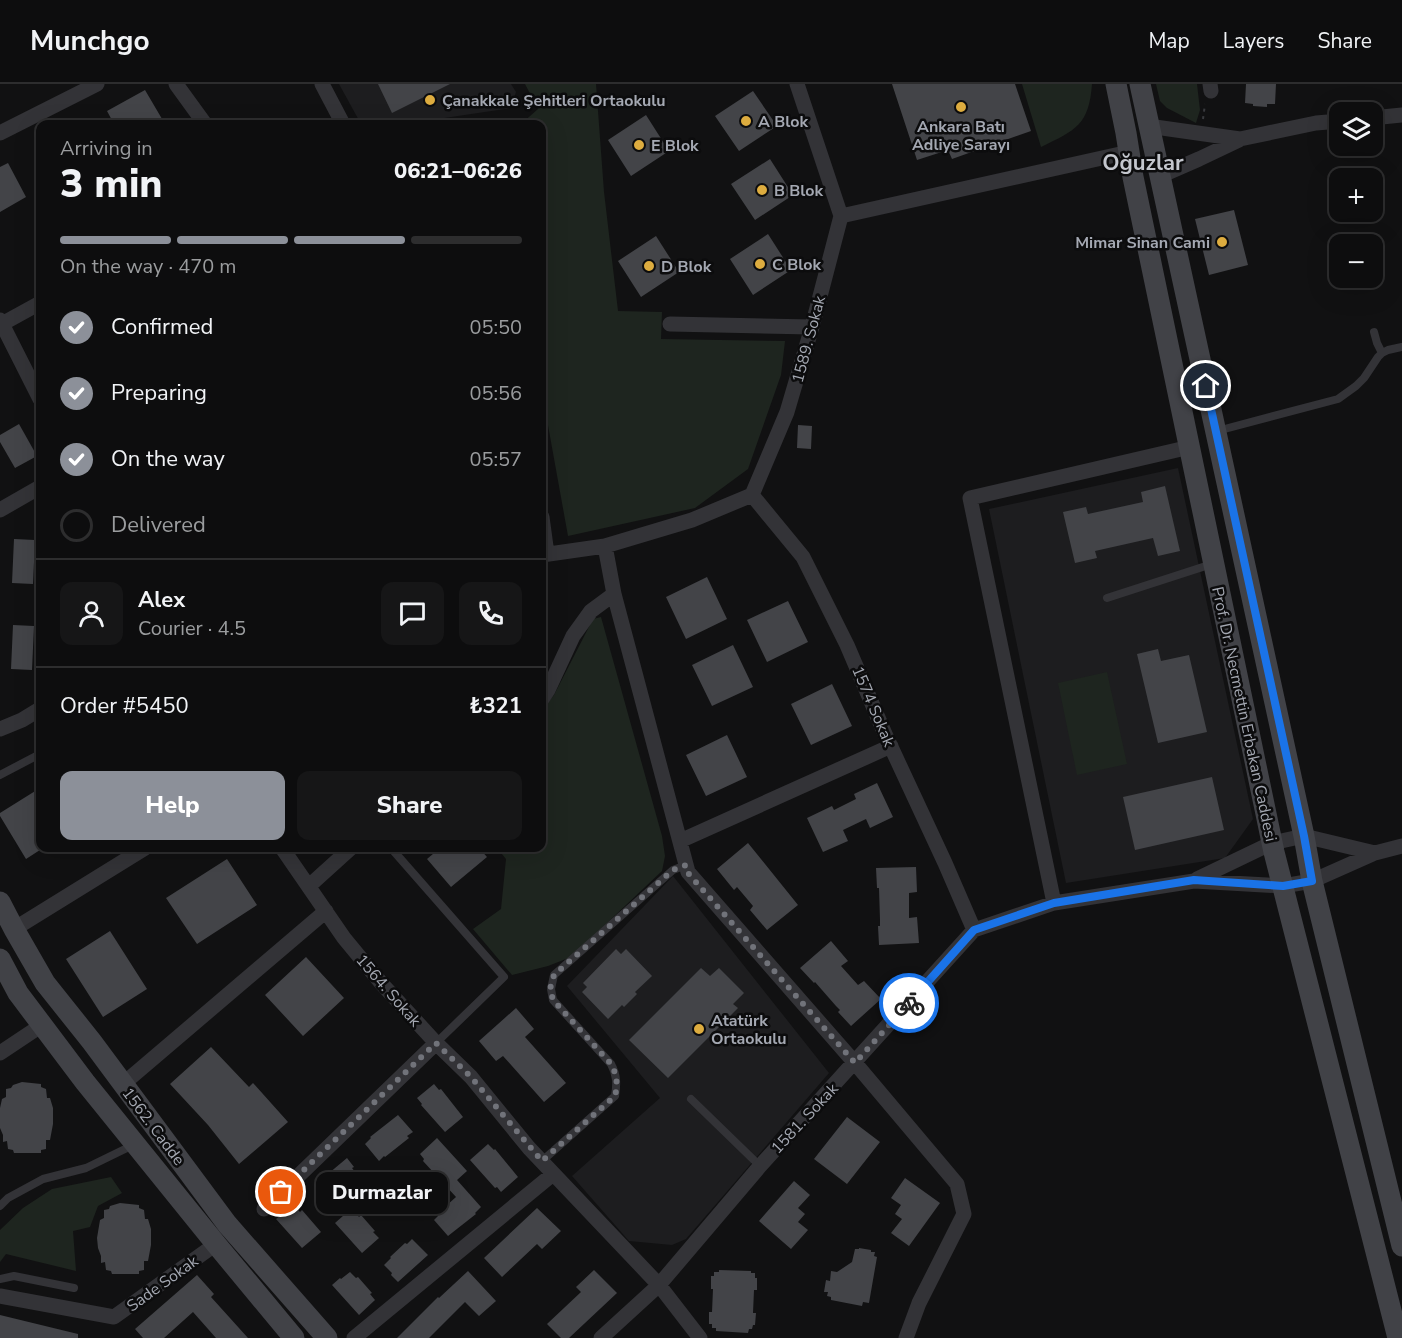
<!DOCTYPE html>
<meta charset="utf-8">
<style>
body{margin:0;font-family:"Nunito Sans",sans-serif;background:#161617;color:#f1f3f6;height:100vh;display:flex;flex-direction:column;font-size:22px;white-space:nowrap}
*{box-sizing:border-box;margin:0}
p{font-size:20px;color:#9a9c9e}
.icon{flex:none;width:33px;height:33px;fill:none;stroke:currentColor;stroke-width:2;stroke-linecap:round;stroke-linejoin:round}
.map{position:relative;flex:1;overflow:hidden}
.panel{position:absolute;left:36px;top:36px;width:510px;height:732px;display:flex;flex-direction:column;background:#0d0d0e;border-radius:12px;box-shadow:0 6px 24px #0002,0 0 0 2px #2d2d2e}
.panel>*{flex:none}
.controls{position:absolute;left:1329px;top:18px;display:grid;gap:12px}
.controls a{display:grid;place-items:center;width:54px;height:54px;border-radius:12px;background:#0d0d0e;box-shadow:0 6px 24px #0002,0 0 0 2px #2d2d2e;font-size:30px}
.pin{position:absolute;display:grid;place-items:center;width:51px;height:51px;color:#fff;margin:-26px;border:3px solid #fff;border-radius:50%;box-shadow:0 2px 6px #0007}
.courier{position:absolute;display:grid;place-items:center;width:60px;height:60px;margin:-30px;border:4px solid #1a73e8;border-radius:50%;background:#fff;color:#222;box-shadow:0 2px 8px #0007}
.bubble{position:absolute;height:42px;border-radius:12px;background:#0d0d0e;box-shadow:0 6px 24px #0002,0 0 0 2px #2d2d2e;font-size:20px;font-weight:800;line-height:42px;text-align:center}
.head em{font-style:normal;font-weight:800}
.head div{display:flex;flex-direction:column-reverse}
.head{display:flex;align-items:center;justify-content:space-between;height:102px;padding:0 24px}
h1{font-size:39px;font-weight:800;line-height:45px}
.bar{display:grid;grid-template-columns:repeat(4,1fr);gap:9px 6px;align-content:center;height:72px;padding:0 24px}
.bar i{height:8px;border-radius:4px;background:#2d2d2e}
.bar .selected{background:#8c9099}
.bar p{grid-column:span 4}
.line{display:flex;align-items:center;gap:15px;padding:0 24px;border-top:2px solid #2d2d2e}
.line div{flex:1}
.round{display:grid;place-items:center;flex:none;width:63px;height:63px;border-radius:12px;background:#161617}
ol{padding:0 24px;list-style:none}
li{display:flex;align-items:center;gap:18px;height:66px}
li p{margin-inline-start:auto}
li .icon{padding:6px;border-radius:50%;background:#8c9099;color:#fff;stroke-width:4}
li:last-child{color:#9a9c9e}
li i{width:33px;height:33px;border:3px solid #2d2d2e;border-radius:50%}
.primary-button{display:flex;gap:12px;margin-top:auto;padding:12px 24px}
.primary-button a{flex:1;height:69px;border-radius:12px;background:#8c9099;color:#fff;font-size:24px;font-weight:800;line-height:69px;text-align:center}
.primary-button a+a{background:#161617;color:#f1f3f6}
header{display:flex;align-items:center;gap:36px;box-sizing:border-box;height:84px;padding:0 30px;background:#0d0d0e;border-bottom:2px solid #2d2d2e}
header strong{font-size:28px}
nav{display:flex;gap:33px;margin-inline-start:auto;font-size:21px}
.map>svg:first-child{display:block}
.built{fill:#1d1d1f}
.green{fill:#1e251f}
.building{fill:#434448}
.lines{fill:none;stroke-linecap:round;stroke-linejoin:round}
.path{stroke:#393a3e;stroke-width:2;stroke-dasharray:3 4.5;stroke-linecap:butt}
.lane{stroke:#333337;stroke-width:8}
.street{stroke:#333337;stroke-width:15}
.secondary{stroke:#414247;stroke-width:21}
.done{stroke:#71737a;stroke-width:6;stroke-dasharray:0 10.8}
.route{stroke:#1a73e8;stroke-width:8}
.poi-dot{fill:#ddac3f;stroke:#0c0c0d;stroke-width:2}
.labels{text-anchor:middle;stroke-width:5;stroke-linejoin:round;paint-order:stroke}
.poi-label{font-size:16px;font-weight:bold;fill:#a4a8b2;stroke:#0c0c0d;text-anchor:start}
.street-label{font-size:16px;fill:#a4a8b2;stroke:#0c0c0d}
.district-label{font-size:22px;font-weight:bold;fill:#c4c7ce;stroke:#0c0c0d}
</style>
<header>
<strong>Munchgo</strong>
<nav><a>Map</a><a>Layers</a><a>Share</a></nav>
</header>
<div class="map">
<svg width="1402" height="1254" viewBox="0 0 1402 1254">
<rect width="100%" height="100%" fill="#111112"/>
<path class="built" d="M339 0H511L516 8 511 24 404 40H361Z
M1178 384 1253 735 1225 774 1066 799 989 425Z
M673 792 829 989 686 1155 672 1161 629 1157 572 1092 660 1014 567 902Z"/>
<path class="green" d="M525 0H596L604 108 618 227 662 228 661 255 785 257 781 291 748 385 695 424 568 452 542 308V40H521L538 25Z
M1022 0H1092C1089 41 1076 46 1041 63Z
M1156 0H1197L1200 26 1196 39 1167 24 1160 17Z
M601 533 662 752 665 772 662 787 571 873 548 882 512 891 473 845 501 825 506 775 497 764H542V626L554 611 593 535Z
M1107 588 1127 680 1077 691 1058 599Z
M111 1093 122 1109 98 1122 90 1143 73 1147 76 1187 6 1170 0 1178V1146L23 1124 52 1105Z"/>
<path class="building" d="M378 0H450L392 29Z
M892 0H1015L1031 47 952 75 948 66 917 76Z
M1246 0H1276L1275 20H1267V23L1253 22V20L1245 19Z
M145 6 165 40H114L107 27Z
M753 7 777 42 739 67 715 32Z
M646 31 669 67 631 92 608 56Z
M770 75 793 111 755 136 731 100Z
M8 79 26 113 0 128V83Z
M1234 126 1248 181 1209 191 1195 135Z
M768 150 791 186 753 211 730 175Z
M656 152 679 188 641 213 618 177Z
M19 340 37 372 15 384 0 358V351Z
M798 341 812 342 811 365 797 364Z
M1165 402 1180 467 1158 472 1153 454 1095 467 1097 474 1075 479 1063 428 1086 423 1088 430 1143 418 1141 408Z
M14 455 35 456 33 500 12 499Z
M707 493 727 535 686 555 666 513Z
M788 517 808 558 767 578 747 536Z
M13 541 34 542 32 586 11 585Z
M733 561 753 603 712 622 692 581Z
M1158 565 1161 577 1189 571 1207 648 1158 659 1137 570Z
M832 600 852 642 811 661 791 620Z
M727 651 747 693 706 712 686 671Z
M1212 693 1224 746 1135 766 1123 713Z
M877 699 893 733 870 744 866 735 843 746 848 757 823 768 807 734 832 722 834 726 856 715 854 710Z
M40 704V766L26 775 0 732V729Z
M748 759 798 821 767 846 750 826 753 822 737 803 734 806 717 785Z
M440 764H479L487 773 451 803 427 775Z
M227 775 257 821 197 860 166 814Z
M916 783 917 808 909 809V834L917 833 919 859 879 861 878 842H880V836L879 804H877L876 784Z
M110 847 147 905 103 933 66 875Z
M831 857 848 877 841 882 858 901 864 897 881 915 851 942 838 928 840 926 836 922 815 898 814 899 800 884Z
M616 865 621 870 626 865 652 892 635 908 637 910 624 923 622 921 608 935 582 908 587 903 583 899Z
M306 873 344 914 303 952 265 911Z
M701 884 710 892 719 884 744 909 733 920 738 924 668 994 629 956Z
M516 924 534 945 525 953 566 999 544 1018 503 972 496 977 479 957Z
M211 963 249 1003 253 999 288 1038 239 1080 208 1041 170 1000Z
M22 998 41 1000V1003L46 1005 47 1014H50L53 1024V1040L50 1056H46V1065L41 1066V1069H14L13 1066 8 1065 7 1057 3 1058V1051L0 1044V1024L2 1015 6 1013V1005L11 1004 13 1001Z
M434 1000 439 1006 441 1005 463 1033 445 1048 421 1021 422 1020 417 1014Z
M398 1031 413 1048 407 1052 409 1054 385 1073 384 1072 379 1077 365 1060 371 1054 370 1053Z
M847 1033 880 1058 847 1100 814 1075Z
M437 1054 467 1087 457 1096 481 1123 475 1129 476 1130 448 1152 434 1136 438 1132 437 1130 456 1113 423 1077 424 1075 420 1070Z
M488 1060 494 1066 495 1065 518 1093 501 1108 497 1103 495 1104 470 1076Z
M347 1074 354 1083 352 1084 359 1093 330 1117 316 1100Z
M905 1094 940 1119 909 1162 891 1149 902 1135 895 1130 901 1121 891 1114Z
M794 1097 810 1111 798 1124 805 1130 798 1138 808 1146 791 1165 759 1137Z
M120 1119 139 1121V1124L144 1126 145 1135H148L151 1145V1161L148 1177H144V1186L139 1187V1190H112L111 1187 106 1186 105 1178 101 1179V1172L98 1164 97 1154 100 1136 104 1134V1126L109 1125 110 1122Z
M294 1121 300 1128 302 1126 321 1148 302 1164 276 1135Z
M352 1124 359 1133 361 1131 375 1147 373 1148 379 1154 362 1169 335 1139Z
M537 1124 561 1147 542 1165 537 1160 502 1193 484 1174Z
M412 1155 428 1171 398 1198 391 1191 392 1189 384 1181 391 1174 390 1173 405 1159 407 1160Z
M859 1164 871 1166V1168H875L874 1172 877 1173 869 1219 863 1218 862 1222 831 1216V1213L827 1212 828 1208H824L826 1196 830 1197 831 1187 837 1188 852 1178 855 1165H859Z
M594 1186 617 1209 569 1254H561L547 1240 581 1208 576 1203Z
M719 1186 751 1187V1189H755V1194H757V1206H754L753 1229H756L755 1241H753L752 1245H749L748 1249 716 1247V1244H712V1240H709V1228H712L713 1205H711V1192H714V1188H719Z
M468 1187 496 1217 479 1232 465 1218 429 1254H397L438 1213 439 1214Z
M350 1188 356 1194 358 1193 372 1209 370 1210 375 1216 359 1231 332 1201 340 1194 341 1195Z
M197 1191 214 1210 211 1213 248 1254H216L193 1228 164 1254H143L135 1245Z
M0 1231 78 1250V1254H0Z"/>
<g class="lines">
<path class="path" d="M1203 35 1205 20"/>
<path class="lane" d="M1352 62V64
M1374 248 1377 259 1382 269
M1217 347 1338 315 1356 302 1364 294 1378 273 1382 269 1388 266 1402 263
M1107 514 1212 480
M0 691 40 670
M391 764 504 893 436 959
M691 1015 760 1082
M542 1077 615 1012C617 1000 617 991 611 980L553 916 551 905 554 891 673 786 686 781
M0 1122 8 1114 43 1095 86 1084 125 1065 132 1060
M0 1195 14 1192 74 1204"/>
<path class="street" d="M176 0 205 40
M322 0 343 40
M797 0 841 132
M1210 0 1211 7
M1372 34 1402 31
M1148 42 1240 55 1316 39 1340 37
M0 49 97 0
M1160 92 1199 75 1239 56
M841 132 1129 68
M0 236 40 315
M670 240 812 243
M0 241 40 219
M752 411 803 473 847 561 885 650 945 779 974 846
M0 426 40 403
M542 433 547 470
M605 462 614 510 688 788 855 979 957 1100 964 1130 919 1219 906 1254
M542 471 605 462 692 436 752 411 787 328 812 243 841 132
M542 615 548 606 573 552 591 527 614 510
M0 645 22 636 40 625
M680 757 891 662
M282 764 344 854 382 900 436 959 471 993 529 1064 659 1201 700 1254
M1197 795 1272 759 1304 752 1375 769
M309 802 351 764
M1054 819 970 414 1190 363
M14 845 145 764
M0 969 42 941
M123 1000 326 827
M264 1125 436 959
M0 1212 114 1233 216 1160
M354 1254 553 1090
M601 1254 659 1201 760 1082 974 846 1054 819 1194 797 1283 802 1312 797 1375 769 1402 762"/>
<path class="secondary" d="M1116 0 1126 49 1133 93 1274 768 1398 1254
M1140 0 1304 752 1312 797 1402 1162
M0 818 14 845 45 899 92 958 227 1140 327 1254
M0 875 18 909 85 998 216 1160 294 1254"/>
</g>
<g class="lines">
<path class="done" d="M281 1108 436 959 471 993 542 1077 615 1012C618 1000 617 991 611 980L553 916 550 905 554 891 673 786 686 781 688 789 855 979 909 919"/>
<path class="route" d="M909 919 974 846 1054 819 1194 796 1283 802 1312 797 1304 752 1206 302"/>
</g>
<g class="poi-dot">
<circle cx="430" cy="16" r="6"/>
<circle cx="961" cy="23" r="6"/>
<circle cx="746" cy="37" r="6"/>
<circle cx="639" cy="61" r="6"/>
<circle cx="762" cy="106" r="6"/>
<circle cx="1222" cy="158" r="6"/>
<circle cx="760" cy="180" r="6"/>
<circle cx="649" cy="182" r="6"/>
<circle cx="699" cy="945" r="6"/>
</g>
<g class="labels">
<g class="poi-label">
<text x="442" y="22">Çanakkale Şehitleri Ortaokulu</text>
<text x="758" y="43">A Blok</text>
<text x="961" y="48" text-anchor="middle">Ankara Batı<tspan x="961" dy="18">Adliye Sarayı</tspan></text>
<text x="651" y="67">E Blok</text>
<text x="774" y="112">B Blok</text>
<text x="1210" y="164" text-anchor="end">Mimar Sinan Cami</text>
<text x="772" y="186">C Blok</text>
<text x="661" y="188">D Blok</text>
<text x="711" y="942">Atatürk<tspan x="711" dy="18">Ortaokulu</tspan></text>
</g>
<g class="street-label">
<text transform="translate(808 255) rotate(-75)" y="6">1589. Sokak</text>
<text transform="translate(874 622) rotate(67)" y="6">1574 Sokak</text>
<text transform="translate(1245 630) rotate(78)" y="6">Prof. Dr. Necmettin Erbakan Caddesi</text>
<text transform="translate(389 906) rotate(49)" y="6">1564. Sokak</text>
<text transform="translate(804 1034) rotate(-47)" y="6">1581. Sokak</text>
<text transform="translate(154 1042) rotate(53)" y="6">1562. Cadde</text>
<text transform="translate(162 1199) rotate(-36)" y="6">Sade Sokak</text>
</g>
<g class="district-label">
<text x="1143" y="86">Oğuzlar</text>
</g>
</g>
</svg>
<div class="controls">
<a><svg class="icon" aria-label="layers" viewBox="0 0 24 24"><path d="M12 4l9 5-9 5-9-5zM3 14l9 5 9-5"/></svg></a>
<a>+</a>
<a>−</a>
</div>
<div class="pin" style="left:281px;top:1108px;background:#ea580c"><svg class="icon" aria-label="bag" viewBox="0 0 24 24"><path d="M5 8h14l-1 12H6zM9 8a3 3 0 0 1 6 0"/></svg></div>
<div class="pin" style="left:1206px;top:302px;background:#1f2937"><svg class="icon" aria-label="home" viewBox="0 0 24 24"><path d="M3 11l9-7 9 7M6 9v11h12V9"/></svg></div>
<div class="courier" style="left:909px;top:919px"><svg class="icon" aria-label="bike" viewBox="0 0 24 24"><circle cx="6" cy="16" r="4"/><circle cx="18" cy="16" r="4"/><path d="M6 16l4-8h5l3 8M10 8l3 8H6M13 5h3"/></svg></div>
<div class="bubble" style="left:316px;top:1088px;width:132px">Durmazlar</div>
<section class="panel">
<div class="head"><div><h1>3 min</h1><p>Arriving in</p></div><em>06:21–06:26</em></div>
<div class="bar"><i class="selected"></i><i class="selected"></i><i class="selected"></i><i></i><p>On the way · 470 m</p></div>
<ol>
<li><svg class="icon" aria-label="check" viewBox="0 0 24 24"><path d="M5 12l5 5 9-10"/></svg>Confirmed<p>05:50</p></li>
<li><svg class="icon" aria-label="check" viewBox="0 0 24 24"><path d="M5 12l5 5 9-10"/></svg>Preparing<p>05:56</p></li>
<li><svg class="icon" aria-label="check" viewBox="0 0 24 24"><path d="M5 12l5 5 9-10"/></svg>On the way<p>05:57</p></li>
<li><i></i>Delivered</li>
</ol>
<div class="line" style="height:108px"><a class="round"><svg class="icon" aria-label="person" viewBox="0 0 24 24"><circle cx="12" cy="8" r="4"/><path d="M4 21q1-7 8-7t8 7"/></svg></a><div><b>Alex</b><p>Courier · 4.5</p></div><a class="round"><svg class="icon" aria-label="chat" viewBox="0 0 24 24"><path d="M4 5h16v11H9l-5 4z"/></svg></a><a class="round"><svg class="icon" aria-label="phone" viewBox="0 0 24 24"><path d="M5 4h4l2 5-3 2q2 4 5 5l2-3 5 2v4C11 20 4 13 5 4z"/></svg></a></div>
<div class="line" style="height:78px"><div>Order #5450</div><b>₺321</b></div>
<div class="primary-button"><a>Help</a><a>Share</a></div>
</section>
</div>
